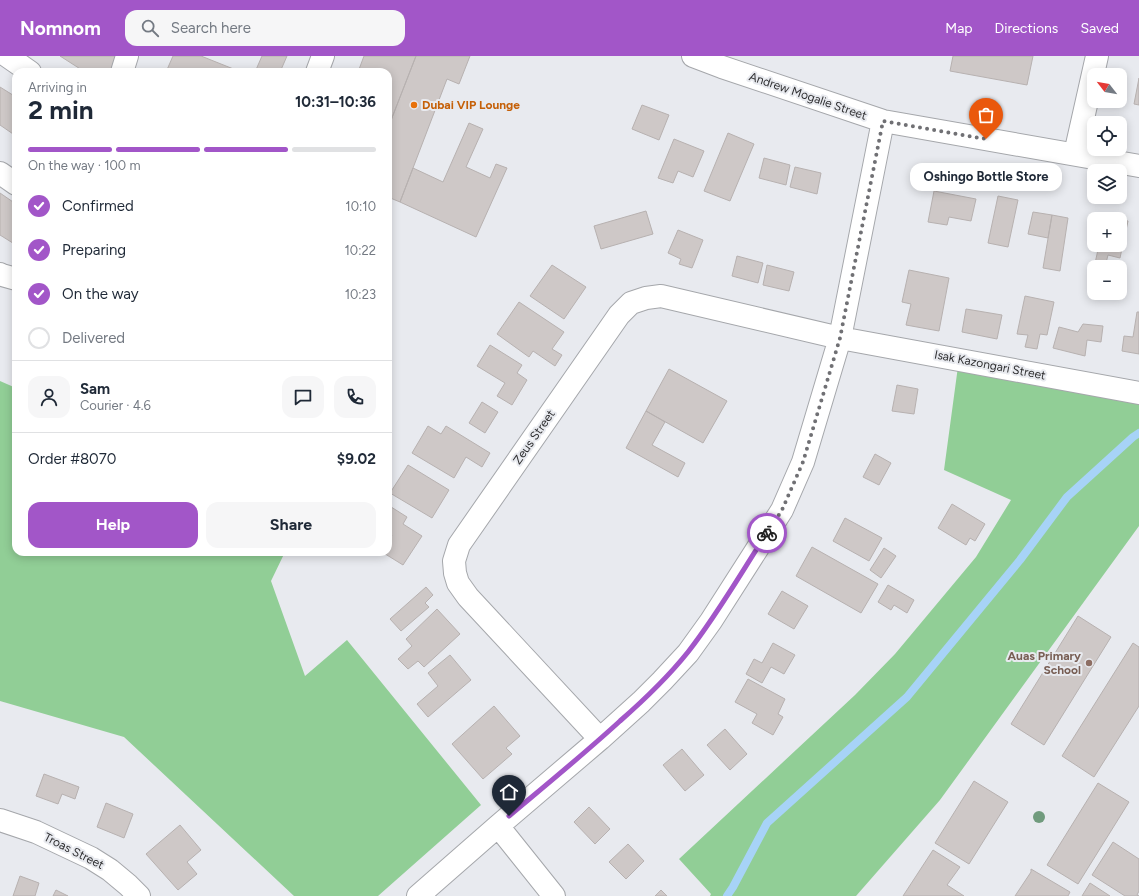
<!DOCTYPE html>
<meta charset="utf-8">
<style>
body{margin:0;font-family:Figtree,sans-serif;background:#f6f6f7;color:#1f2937;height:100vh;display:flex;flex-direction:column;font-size:15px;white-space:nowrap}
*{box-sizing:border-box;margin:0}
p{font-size:13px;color:#747a83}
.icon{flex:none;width:22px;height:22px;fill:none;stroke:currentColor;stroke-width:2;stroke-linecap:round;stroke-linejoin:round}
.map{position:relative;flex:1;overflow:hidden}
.sheet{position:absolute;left:12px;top:12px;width:380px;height:488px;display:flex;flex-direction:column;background:#fff;border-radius:12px;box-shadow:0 2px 10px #0003}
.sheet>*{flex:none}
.needle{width:26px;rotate:301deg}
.tools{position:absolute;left:1087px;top:12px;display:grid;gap:8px}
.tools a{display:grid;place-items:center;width:40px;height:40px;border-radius:8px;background:#fff;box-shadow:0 2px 10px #0003;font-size:20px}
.pin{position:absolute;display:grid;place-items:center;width:34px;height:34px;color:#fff;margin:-41px -17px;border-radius:50% 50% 50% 0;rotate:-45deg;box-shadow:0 0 4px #0007}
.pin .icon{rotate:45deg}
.courier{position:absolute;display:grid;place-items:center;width:40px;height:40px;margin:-20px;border:3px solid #a256c8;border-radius:50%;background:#fff;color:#222;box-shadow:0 1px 5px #0007}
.bubble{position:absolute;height:28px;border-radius:12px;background:#fff;box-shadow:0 2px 10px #0003;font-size:13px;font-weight:700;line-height:28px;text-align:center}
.headline em{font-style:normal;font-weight:700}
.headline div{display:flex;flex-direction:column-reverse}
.headline{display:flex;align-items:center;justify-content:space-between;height:68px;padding:0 16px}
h1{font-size:26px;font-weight:700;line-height:30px}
.bar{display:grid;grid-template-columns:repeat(4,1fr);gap:6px 4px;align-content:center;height:48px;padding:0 16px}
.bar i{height:5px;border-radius:3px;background:#e0e1e3}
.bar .active{background:#a256c8}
.bar p{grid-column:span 4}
.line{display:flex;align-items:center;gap:10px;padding:0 16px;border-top:1px solid #e0e1e3}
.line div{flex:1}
.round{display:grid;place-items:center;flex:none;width:42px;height:42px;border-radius:12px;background:#f6f6f7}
ol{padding:0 16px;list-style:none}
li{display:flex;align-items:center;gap:12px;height:44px}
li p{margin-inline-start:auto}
li .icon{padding:4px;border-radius:50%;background:#a256c8;color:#fff;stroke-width:4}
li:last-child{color:#747a83}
li i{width:22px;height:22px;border:2px solid #e0e1e3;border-radius:50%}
.button{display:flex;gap:8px;margin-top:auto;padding:8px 16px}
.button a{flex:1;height:46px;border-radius:12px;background:#a256c8;color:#fff;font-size:16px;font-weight:700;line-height:46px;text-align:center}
.button a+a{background:#f6f6f7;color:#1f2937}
header{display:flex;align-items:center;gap:24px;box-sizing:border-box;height:56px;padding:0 20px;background:#a256c8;color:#fff}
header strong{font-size:19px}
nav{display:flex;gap:22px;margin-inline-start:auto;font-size:14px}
.search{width:280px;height:36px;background:#f6f6f7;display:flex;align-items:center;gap:10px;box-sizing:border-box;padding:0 14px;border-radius:12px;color:#747a83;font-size:15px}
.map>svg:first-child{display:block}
.green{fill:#91ce96}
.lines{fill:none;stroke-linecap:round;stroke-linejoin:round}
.stream{stroke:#a7d3f7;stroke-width:8}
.building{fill:#cec8c7;stroke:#b7b1b0}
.minor-casing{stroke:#a5a7ab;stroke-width:24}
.minor{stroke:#fff;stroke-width:22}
.tree{fill:#709b7d}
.done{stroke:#707074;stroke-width:4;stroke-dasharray:0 7.2}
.route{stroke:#a256c8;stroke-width:5}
.food-dot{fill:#e8710a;stroke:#e8eaef;stroke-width:1.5}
.education-dot{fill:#8d6e63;stroke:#e8eaef;stroke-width:1.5}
.labels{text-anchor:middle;stroke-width:4;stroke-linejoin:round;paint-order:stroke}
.street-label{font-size:12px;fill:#2f2f31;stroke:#e8eaef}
.food-label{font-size:12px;font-weight:bold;fill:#c56008;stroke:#e8eaef;text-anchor:start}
.education-label{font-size:12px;font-weight:bold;fill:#785e54;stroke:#e8eaef;text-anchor:end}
</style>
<header>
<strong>Nomnom</strong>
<div class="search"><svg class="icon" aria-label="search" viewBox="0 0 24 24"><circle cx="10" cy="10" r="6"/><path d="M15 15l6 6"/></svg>Search here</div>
<nav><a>Map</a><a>Directions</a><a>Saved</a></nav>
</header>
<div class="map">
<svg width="1139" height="840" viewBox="0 0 1139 840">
<rect width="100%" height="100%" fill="#e8eaef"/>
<path class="green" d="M959 303 1139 337V470L940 744 856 840H710L711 838 679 803 855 639 895 598 976 501 1011 444 944 414Z
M0 325 16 332V496H285L271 525 305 620 347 584 481 749 378 840H294L124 681 0 645Z"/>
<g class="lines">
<path class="stream" d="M727 840 733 831 767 767 907 641 1020 504 1067 441 1133 381 1139 377"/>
</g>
<path class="building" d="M60 0H121L110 16H85Z
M173 0H201L241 16H166Z
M262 0H287L280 16H255Z
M364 0H416L388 72V16H358Z
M416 0H470L459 28 447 23 400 146 388 141V72Z
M953 0H1033L1027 29 950 15Z
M1139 22V49L1134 48Z
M0 31 16 41V80L0 69Z
M642 49 669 59 659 84 632 73Z
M469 67 483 73 466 111 490 122 496 108 507 112 476 181 400 146 413 112 443 126Z
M728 77 754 88 730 145 704 135Z
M674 83 704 95 693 121 678 115 673 127 658 122Z
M764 102 790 109 786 129 759 122Z
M795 111 821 117 817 138 790 131Z
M934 135 976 143 971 165 949 161 947 169 928 166Z
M0 137 16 148V189L0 179Z
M998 140 1018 144 1008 191 988 187Z
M646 155 653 178 601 193 594 170Z
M1033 156 1052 159 1048 182 1028 178Z
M1052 159 1068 162 1060 215 1043 212Z
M1106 159 1128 165 1120 202 1108 199 1105 211 1094 212 1099 189H1120V163H1105Z
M678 174 703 184 692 212 679 208 681 203 668 197Z
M737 200 763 207 758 227 732 220Z
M552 209 586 231 564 263 530 240Z
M767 209 794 216 789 235 763 229Z
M909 214 949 222 939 275 906 269 911 248 902 246Z
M1025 240 1054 246 1047 279 1040 278 1037 293 1025 291 1028 279 1017 278Z
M519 246 564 276 552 293 562 299 555 310 533 295 529 301 497 278Z
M966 253 1002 259 997 283 962 276Z
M1137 256H1139V298L1122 295 1124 280 1133 281Z
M1083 268 1103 270 1101 286 1087 284 1085 300 1053 292 1059 271 1078 276Z
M490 289 522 309 517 317 527 324 512 349 497 340 505 327 477 310Z
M669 313 727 345 703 387 646 355Z
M897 329 918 333 914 358 892 355Z
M482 346 498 356 485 377 469 367Z
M646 355 665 366 652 389 685 407 678 421 626 392Z
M428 370 441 378 446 370 490 397 482 411 466 401 454 422 412 397Z
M875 398 891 407 879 429 863 421Z
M408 409 449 434 432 462 390 437Z
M952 448 985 468 975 485 970 482 966 489 938 472Z
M388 449 407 461 403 468 422 480 403 509 382 496H388V486L392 479 388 476Z
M845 462 882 482 869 505 833 485Z
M812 491 878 528 861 557 796 520Z
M884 492 896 500 881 522 870 514Z
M888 529 914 544 907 557 894 549 891 554 878 546Z
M426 531 433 539 425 547 429 551 401 575 390 563Z
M782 535 808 550 794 573 768 558Z
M437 553 460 578 424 611 418 605 408 613 398 603 412 590 406 583Z
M1078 560 1111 581 1044 689 1011 668Z
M773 587 795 599 784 618 771 611 762 627 746 618 754 603 762 607Z
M1133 587 1139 591V650L1094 721 1062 700Z
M450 599 471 624 428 661 417 648 438 630 428 617Z
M748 623 785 643 778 658 783 661 773 679 752 667 757 658 735 646Z
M494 650 520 680 506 692 512 698 483 723 452 688Z
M725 673 747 698 730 714 707 689Z
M682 693 704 719 685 735 663 709Z
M44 718 79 731 75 743 62 738 58 748 36 740Z
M974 725 1008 746 969 808 935 787Z
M1098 727 1129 746 1078 828 1047 809Z
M106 747 133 758 124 782 97 771Z
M589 751 610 773 595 788 574 766Z
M180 769 201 794 187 806 197 818 178 834 146 798Z
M1113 786 1139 803V835L1137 839 1139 840H1125L1092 819Z
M628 788 644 805 626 823 609 806Z
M933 794 960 811 947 829 964 840H903Z
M1031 813 1070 836 1068 840H1015L1031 816Z
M20 820 39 827 35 840H13Z
M1090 827 1110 840H1082Z
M56 834 68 840H53Z
M661 834 667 840H655Z"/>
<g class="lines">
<g class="minor-casing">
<path id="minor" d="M7 0 30 16
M693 0 722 11 883 65 1139 110
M122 16 127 0
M317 16 323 0
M1075 98 1097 0
M0 117 16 128
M0 218 2 219 16 223
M600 683 468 541 458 527 455 517 454 505 459 489 619 259 631 247 646 242 661 240 840 282 1139 337
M0 764 36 776 91 802 110 814 128 829 139 840
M498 770 554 840
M418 840 498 770 600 683 641 646 662 625 688 597 711 565 782 454 803 406 840 282 883 65"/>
</g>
<use href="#minor" class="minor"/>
</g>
<circle class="tree" cx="1039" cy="761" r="6"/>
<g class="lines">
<path class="done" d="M767 477 782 454 803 406 840 282 883 65 986 83"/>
<path class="route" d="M509 760C546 729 584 698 620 665 644 644 668 621 688 596 717 559 741 517 767 477"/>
</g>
<circle class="food-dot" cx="414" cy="49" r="4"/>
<circle class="education-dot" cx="1089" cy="607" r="4"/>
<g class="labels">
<g class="street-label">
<text transform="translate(808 40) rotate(19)" y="4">Andrew Mogalie Street</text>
<text transform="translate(990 309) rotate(11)" y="4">Isak Kazongari Street</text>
<text transform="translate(534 381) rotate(-55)" y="4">Zeus Street</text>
<text transform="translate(74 795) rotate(27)" y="4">Troas Street</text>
</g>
<g class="food-label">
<text x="422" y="53">Dubai VIP Lounge</text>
</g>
<g class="education-label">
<text x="1081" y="604">Auas Primary<tspan x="1081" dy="14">School</tspan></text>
</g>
</g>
</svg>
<div class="tools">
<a><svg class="needle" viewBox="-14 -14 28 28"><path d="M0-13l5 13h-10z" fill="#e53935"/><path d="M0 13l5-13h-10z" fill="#747a83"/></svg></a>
<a><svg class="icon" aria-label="locate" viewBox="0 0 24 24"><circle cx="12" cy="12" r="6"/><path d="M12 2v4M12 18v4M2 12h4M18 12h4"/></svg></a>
<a><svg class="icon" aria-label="layers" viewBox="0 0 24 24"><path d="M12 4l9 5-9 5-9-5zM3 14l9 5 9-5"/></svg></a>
<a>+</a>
<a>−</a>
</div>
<div class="pin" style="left:986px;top:83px;background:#ea580c"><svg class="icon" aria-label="bag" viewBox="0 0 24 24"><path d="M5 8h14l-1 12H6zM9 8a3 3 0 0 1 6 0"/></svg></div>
<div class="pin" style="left:509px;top:760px;background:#1f2937"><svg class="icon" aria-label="home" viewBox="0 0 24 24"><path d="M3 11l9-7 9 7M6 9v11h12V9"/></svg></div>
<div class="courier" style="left:767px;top:477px"><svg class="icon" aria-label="bike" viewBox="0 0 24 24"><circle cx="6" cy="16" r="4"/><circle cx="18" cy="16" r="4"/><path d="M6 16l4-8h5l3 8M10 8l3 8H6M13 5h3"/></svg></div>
<div class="bubble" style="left:910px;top:107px;width:152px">Oshingo Bottle Store</div>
<section class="sheet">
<div class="headline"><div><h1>2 min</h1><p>Arriving in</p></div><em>10:31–10:36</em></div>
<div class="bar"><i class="active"></i><i class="active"></i><i class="active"></i><i></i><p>On the way · 100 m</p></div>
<ol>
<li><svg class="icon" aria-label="check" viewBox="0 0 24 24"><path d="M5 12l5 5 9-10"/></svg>Confirmed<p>10:10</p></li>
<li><svg class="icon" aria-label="check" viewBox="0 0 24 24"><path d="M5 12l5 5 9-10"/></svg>Preparing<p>10:22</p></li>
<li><svg class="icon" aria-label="check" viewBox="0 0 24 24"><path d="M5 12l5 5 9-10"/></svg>On the way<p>10:23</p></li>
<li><i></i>Delivered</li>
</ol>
<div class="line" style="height:72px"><a class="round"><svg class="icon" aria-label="person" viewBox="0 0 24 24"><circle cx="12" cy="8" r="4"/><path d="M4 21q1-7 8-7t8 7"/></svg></a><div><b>Sam</b><p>Courier · 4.6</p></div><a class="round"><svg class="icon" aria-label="chat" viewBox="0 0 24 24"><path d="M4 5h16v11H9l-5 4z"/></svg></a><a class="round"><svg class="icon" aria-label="phone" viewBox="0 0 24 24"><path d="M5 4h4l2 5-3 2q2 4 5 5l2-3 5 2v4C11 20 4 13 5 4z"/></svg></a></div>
<div class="line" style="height:52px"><div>Order #8070</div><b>$9.02</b></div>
<div class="button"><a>Help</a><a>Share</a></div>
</section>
</div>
